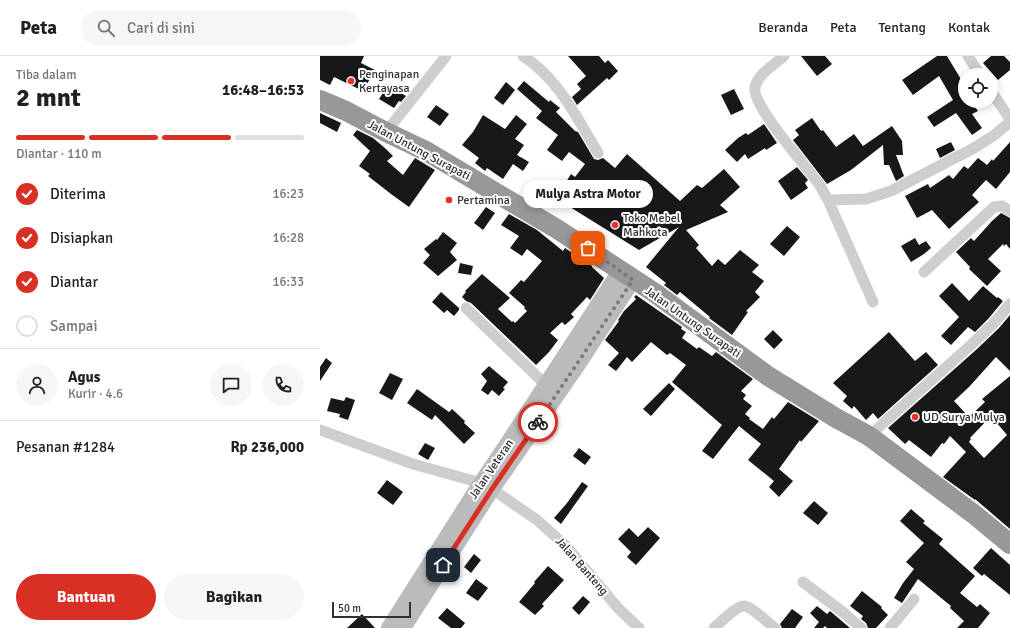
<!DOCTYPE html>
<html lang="id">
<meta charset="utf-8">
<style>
body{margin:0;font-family:Signika,sans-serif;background:#f6f6f6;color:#202124;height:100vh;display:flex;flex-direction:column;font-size:15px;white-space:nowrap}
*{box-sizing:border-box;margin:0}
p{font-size:13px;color:#757577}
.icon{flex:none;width:22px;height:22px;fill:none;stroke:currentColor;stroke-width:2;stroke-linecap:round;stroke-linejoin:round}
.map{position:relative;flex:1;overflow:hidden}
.drawer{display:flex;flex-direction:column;background:#fff;width:320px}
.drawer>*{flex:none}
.fabs{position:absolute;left:638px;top:12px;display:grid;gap:8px}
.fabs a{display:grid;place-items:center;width:40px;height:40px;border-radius:50%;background:#fff;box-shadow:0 2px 10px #0003;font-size:20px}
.scale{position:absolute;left:12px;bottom:10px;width:79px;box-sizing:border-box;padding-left:4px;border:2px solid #313131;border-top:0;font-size:11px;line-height:14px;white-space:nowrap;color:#313131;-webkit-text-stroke:3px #fff;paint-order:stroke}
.pin{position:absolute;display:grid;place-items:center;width:34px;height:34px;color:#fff;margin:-17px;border-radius:8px;box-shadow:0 2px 6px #0006}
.courier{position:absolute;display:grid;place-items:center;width:40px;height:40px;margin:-20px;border:3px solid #d93025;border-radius:50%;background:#fff;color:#222;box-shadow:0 1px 5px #0007}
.bubble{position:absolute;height:28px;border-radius:14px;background:#fff;box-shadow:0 2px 10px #0003;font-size:13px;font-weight:700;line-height:28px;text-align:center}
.headline em{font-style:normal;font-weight:700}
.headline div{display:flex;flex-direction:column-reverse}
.headline{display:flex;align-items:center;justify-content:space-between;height:68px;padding:0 16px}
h1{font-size:26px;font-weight:700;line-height:30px}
.bar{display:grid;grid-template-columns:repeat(4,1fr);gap:6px 4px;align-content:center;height:48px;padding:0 16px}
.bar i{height:5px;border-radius:3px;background:#e0e0e0}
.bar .selected{background:#d93025}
.bar p{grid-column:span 4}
.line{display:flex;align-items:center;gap:10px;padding:0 16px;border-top:1px solid #e0e0e0}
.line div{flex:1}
.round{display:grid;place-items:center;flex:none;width:42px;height:42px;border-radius:21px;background:#f6f6f6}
ol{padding:0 16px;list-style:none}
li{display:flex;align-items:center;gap:12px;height:44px}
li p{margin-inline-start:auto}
li .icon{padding:4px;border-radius:50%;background:#d93025;color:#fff;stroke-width:4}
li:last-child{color:#757577}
li i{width:22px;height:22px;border:2px solid #e0e0e0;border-radius:50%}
.cta{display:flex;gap:8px;margin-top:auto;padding:8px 16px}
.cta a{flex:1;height:46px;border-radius:24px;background:#d93025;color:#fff;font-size:16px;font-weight:700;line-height:46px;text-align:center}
.cta a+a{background:#f6f6f6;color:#202124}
header{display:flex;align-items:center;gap:24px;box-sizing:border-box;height:56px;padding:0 20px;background:#fff;border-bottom:1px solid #e0e0e0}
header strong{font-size:19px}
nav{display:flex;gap:22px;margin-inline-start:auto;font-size:14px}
.search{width:280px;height:36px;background:#f6f6f6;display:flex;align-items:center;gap:10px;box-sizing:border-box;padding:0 14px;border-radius:22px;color:#757577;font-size:15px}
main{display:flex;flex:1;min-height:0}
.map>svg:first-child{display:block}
.building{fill:#181818;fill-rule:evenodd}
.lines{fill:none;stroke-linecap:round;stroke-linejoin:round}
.street{stroke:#cecece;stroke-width:11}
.secondary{stroke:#bbb;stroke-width:16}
.highway{stroke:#989898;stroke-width:20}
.done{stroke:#797979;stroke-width:4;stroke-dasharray:0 7.2}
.route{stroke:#d93025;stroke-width:5}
.poi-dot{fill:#f22e2a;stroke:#fff;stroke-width:1.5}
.labels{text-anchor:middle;stroke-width:4;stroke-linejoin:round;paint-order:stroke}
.poi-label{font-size:12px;fill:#313131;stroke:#fff;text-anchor:start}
.street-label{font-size:12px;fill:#313131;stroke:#fff}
</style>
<header>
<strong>Peta</strong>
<div class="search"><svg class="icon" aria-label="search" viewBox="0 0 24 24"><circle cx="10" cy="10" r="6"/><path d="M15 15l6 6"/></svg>Cari di sini</div>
<nav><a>Beranda</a><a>Peta</a><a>Tentang</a><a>Kontak</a></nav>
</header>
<main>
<section class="drawer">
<div class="headline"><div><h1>2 mnt</h1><p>Tiba dalam</p></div><em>16:48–16:53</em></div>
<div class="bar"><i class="selected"></i><i class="selected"></i><i class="selected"></i><i></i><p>Diantar · 110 m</p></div>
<ol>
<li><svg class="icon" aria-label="check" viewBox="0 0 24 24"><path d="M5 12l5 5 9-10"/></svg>Diterima<p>16:23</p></li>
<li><svg class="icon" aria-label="check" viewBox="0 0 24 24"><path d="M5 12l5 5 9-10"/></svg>Disiapkan<p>16:28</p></li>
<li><svg class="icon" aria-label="check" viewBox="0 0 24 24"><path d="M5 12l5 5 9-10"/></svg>Diantar<p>16:33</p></li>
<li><i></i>Sampai</li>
</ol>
<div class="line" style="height:72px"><a class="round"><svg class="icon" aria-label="person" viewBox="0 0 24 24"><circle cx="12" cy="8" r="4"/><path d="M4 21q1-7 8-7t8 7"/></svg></a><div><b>Agus</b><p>Kurir · 4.6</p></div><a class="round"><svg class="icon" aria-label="chat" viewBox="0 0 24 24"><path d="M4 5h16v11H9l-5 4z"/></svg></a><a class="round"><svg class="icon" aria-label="phone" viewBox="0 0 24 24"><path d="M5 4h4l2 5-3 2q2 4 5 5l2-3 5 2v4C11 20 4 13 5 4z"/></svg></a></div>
<div class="line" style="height:52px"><div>Pesanan #1284</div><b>Rp 236,000</b></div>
<div class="cta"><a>Bantuan</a><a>Bagikan</a></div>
</section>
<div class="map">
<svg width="690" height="572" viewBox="0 0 690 572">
<rect width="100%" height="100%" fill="#fff"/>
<path class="building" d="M0 0H44L41 7 55 14 43 35 14 21 10 29 0 24Z
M248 0H279L285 7 288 4 298 15 289 24 287 22 257 49 252 41 261 33 257 28 266 20Z
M481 0H505L512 8 497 20Z
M617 0H627L645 30V45H651L658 55 652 58 662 72 652 79 636 57 614 71 607 61 633 44 619 20 593 39 582 24Z
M671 0H684L690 6V14L678 24 663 7Z
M204 25 229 46 230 44 240 52 236 56 255 75 258 76 274 103 278 104 283 102 295 112 307 98 360 145 377 129 382 132 404 113 420 131 400 149 408 156 366 174 379 189 376 192 392 210 398 203 405 209 420 194 439 209 432 216 444 225 435 236 440 241 426 255 428 256 412 279 389 262 390 261 360 236 357 239 344 229 346 227 326 211 359 171 319 194 250 151 253 148 238 139 251 118 255 121 265 108 249 96 242 105 227 94 238 79 216 62 222 55 197 33Z
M186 26 195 34 183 49 174 42Z
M68 29 86 40 81 46 79 45 74 52 59 43Z
M414 33 424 53 411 59 401 39Z
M116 49 129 58 120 70 107 61Z
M0 57 21 67 17 76 0 67Z
M163 59 185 73 196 59 207 68 195 83 204 89 197 99 209 106 203 115 193 108 183 123 167 112 165 115 155 107 159 102 142 89 153 76Z
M492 62 501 75 503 74 516 91 534 78 543 90 572 70 582 85 583 99H576L584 120 576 125 569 109H564L563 89 531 114 507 128 473 84 479 79 475 74Z
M444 68 457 87 446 94 445 92 428 103 425 98 417 106 405 94 418 82 426 77 428 79Z
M37 74 53 82 66 93 73 100 67 105 83 119 95 102 115 114 89 151 71 138 48 120 50 118 39 110 50 95 33 79Z
M631 86 635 94 620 102 616 93Z
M690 86V116L676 133 666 124 652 139 659 146 629 173 612 154 597 162 585 140 608 128 610 132 629 119 633 123 644 110 648 113 658 102 667 109 672 103 673 105Z
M477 111 488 124 485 127 488 132 471 144 458 125Z
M166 151 175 157 163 174 154 167Z
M681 157 690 162V193L686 188 684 190 683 188 668 203 681 215 667 230 649 213 650 211 636 196 651 182 654 185 672 165Z
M189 158 217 174 243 195 245 192 272 210V211L284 222 270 244 267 241 251 258 254 261 245 269 242 266 230 277 238 284 229 296 216 309 151 247 146 245 142 241 146 236 145 235 162 218 190 242 178 253 192 266 193 265 195 267 207 255 204 252 205 251 189 237 201 224 204 226 222 205 207 193 202 200 190 192 199 180 181 169Z
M467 170 480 181 464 200 450 188Z
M123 176 137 187 130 196 137 204 118 220 103 207 110 199 104 193 116 183 117 184Z
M595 182 599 189 606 185 611 192 604 198 591 206 581 190Z
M140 207 153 210 151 219 138 217Z
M632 227 649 245 663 230 677 242 678 241 683 245 669 262 655 276 648 271 631 289 621 280 639 261 619 240Z
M121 236 139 252V254L134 260 127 254 124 257 112 246Z
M316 239 362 271 361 273 366 276 362 282 377 293 379 291 392 300 396 296 433 323 421 335 426 339 423 343 432 350 425 358 430 362 429 363 443 373 452 361 454 363 468 346 499 365 481 386 480 384 459 413 473 425 459 441 449 431 454 425 428 404 441 388 419 370 393 403 382 395 402 369 352 326 366 309 350 297 347 299 331 286 312 306 307 301 296 315 288 309 299 297 285 284 299 265 298 264 304 255 316 243 314 241Z
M690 259V315L676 301 649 331 634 345 649 361 665 346 662 343 690 320V473L655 443V444L623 421 646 396 630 380 624 388 622 387 611 401 589 384 585 388 568 372 657 293 679 272ZM671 360 687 379 664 402 649 386 651 383 650 382Z
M453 274 463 284 454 293 444 283Z
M569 276 595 305 606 296 618 309 558 363 553 357 546 364 534 350 532 353 523 345 527 340 513 327Z
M6 302 12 307 0 325V311Z
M169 310 188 326 183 332 185 333 179 340 172 334 168 339 161 334 167 325 161 318Z
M70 317 83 323 72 344 59 337Z
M349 327 355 333 331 360 323 353Z
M97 333 129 356 132 353 145 365 144 367 155 377 144 388 115 359 112 364 87 347Z
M26 341 35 344 28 364 19 361 20 358 7 355 11 342 24 345Z
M105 387 115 392 108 404 98 398Z
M259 392 271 401 265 409 253 400Z
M67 424 83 436 73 449 57 437Z
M262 426 268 430 241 468 234 462 247 447Z
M494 445 508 457 498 469 483 457Z
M591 453 605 465 603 467 623 483 619 488 655 520 640 537 657 551 660 548 670 557 658 572H637L644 565 630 552 631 550 598 523 582 547 574 542 583 527 594 513 586 506 604 487 580 465Z
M328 471 340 482 316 509 307 501 311 496 298 483 309 472 318 481Z
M671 492 690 509V539L664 518 662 520 653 512Z
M154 498 161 504 151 517 144 511Z
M228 510 244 524 222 548 224 550 215 559 199 546 215 527 214 526Z
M156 523 168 532 158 545 146 537Z
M542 535 562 551 561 552 568 559 556 572H548L546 567 541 563 543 560 530 550Z
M263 540 270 546 259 559 252 552Z
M497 550 507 558 510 555 530 572H507L505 570 503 572H494L499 566 490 557Z
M127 552 145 567 141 572H131L118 562Z
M472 553 483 561 475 572H462L460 568Z
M42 558 55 572H27Z"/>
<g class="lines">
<path class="street" d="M203 0C238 22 257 62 278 97
M464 0C454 9 438 18 435 31 431 49 487 111 499 128 502 133 505 139 508 144L553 246
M648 0 660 19
M671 35 690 63
M66 76 126 0
M508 144 546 143 571 135 654 92 673 80 690 66
M604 216 674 151 682 150 690 155
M146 252 226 329
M0 374 93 408 161 427 172 433 217 464 246 490 298 552 319 572
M549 380 652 288 674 267 690 248
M483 526 524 557 541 572
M394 572C401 566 416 550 424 550 431 550 448 567 455 572
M570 572 594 543"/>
<path class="secondary" d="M69 572 161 427 188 387 300 215
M83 572 172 433 259 307 313 224"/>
<path class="highway" d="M0 44 26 55 66 76 106 95 237 173 335 237 448 320 516 362 549 380 655 459 690 488"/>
</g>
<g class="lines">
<path class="done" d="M218 366 313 224 268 192"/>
<path class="route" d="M123 509 172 433 218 366"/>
</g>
<g class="poi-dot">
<circle cx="31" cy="25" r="4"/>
<circle cx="129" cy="144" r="4"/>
<circle cx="295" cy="169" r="4"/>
<circle cx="595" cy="361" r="4"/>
</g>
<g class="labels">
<g class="poi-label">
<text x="39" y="22">Penginapan<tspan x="39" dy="14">Kertayasa</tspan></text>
<text x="137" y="148">Pertamina</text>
<text x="303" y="166">Toko Mebel<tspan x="303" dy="14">Mahkota</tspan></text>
<text x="603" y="365">UD Surya Mulya</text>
</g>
<g class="street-label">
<text transform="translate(99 94) rotate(28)" y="4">Jalan Untung Surapati</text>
<text transform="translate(373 266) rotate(35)" y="4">Jalan Untung Surapati</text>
<text transform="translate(171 413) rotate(-56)" y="4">Jalan Veteran</text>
<text transform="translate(262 510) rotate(49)" y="4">Jalan Banteng</text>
</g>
</g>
</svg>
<div class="fabs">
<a><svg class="icon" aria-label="locate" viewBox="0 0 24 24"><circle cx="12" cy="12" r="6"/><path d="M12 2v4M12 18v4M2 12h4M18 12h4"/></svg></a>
</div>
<div class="scale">50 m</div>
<div class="pin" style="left:268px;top:192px;background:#ea580c"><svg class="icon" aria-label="bag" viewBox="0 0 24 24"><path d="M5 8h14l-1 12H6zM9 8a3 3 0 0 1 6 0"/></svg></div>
<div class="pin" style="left:123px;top:509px;background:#1f2937"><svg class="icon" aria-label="home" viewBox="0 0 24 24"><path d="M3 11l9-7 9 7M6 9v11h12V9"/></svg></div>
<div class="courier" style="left:218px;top:366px"><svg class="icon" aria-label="bike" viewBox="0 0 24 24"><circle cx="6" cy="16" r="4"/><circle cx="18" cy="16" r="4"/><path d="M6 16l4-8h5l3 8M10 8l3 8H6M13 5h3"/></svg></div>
<div class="bubble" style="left:203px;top:124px;width:130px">Mulya Astra Motor</div>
</div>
</main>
